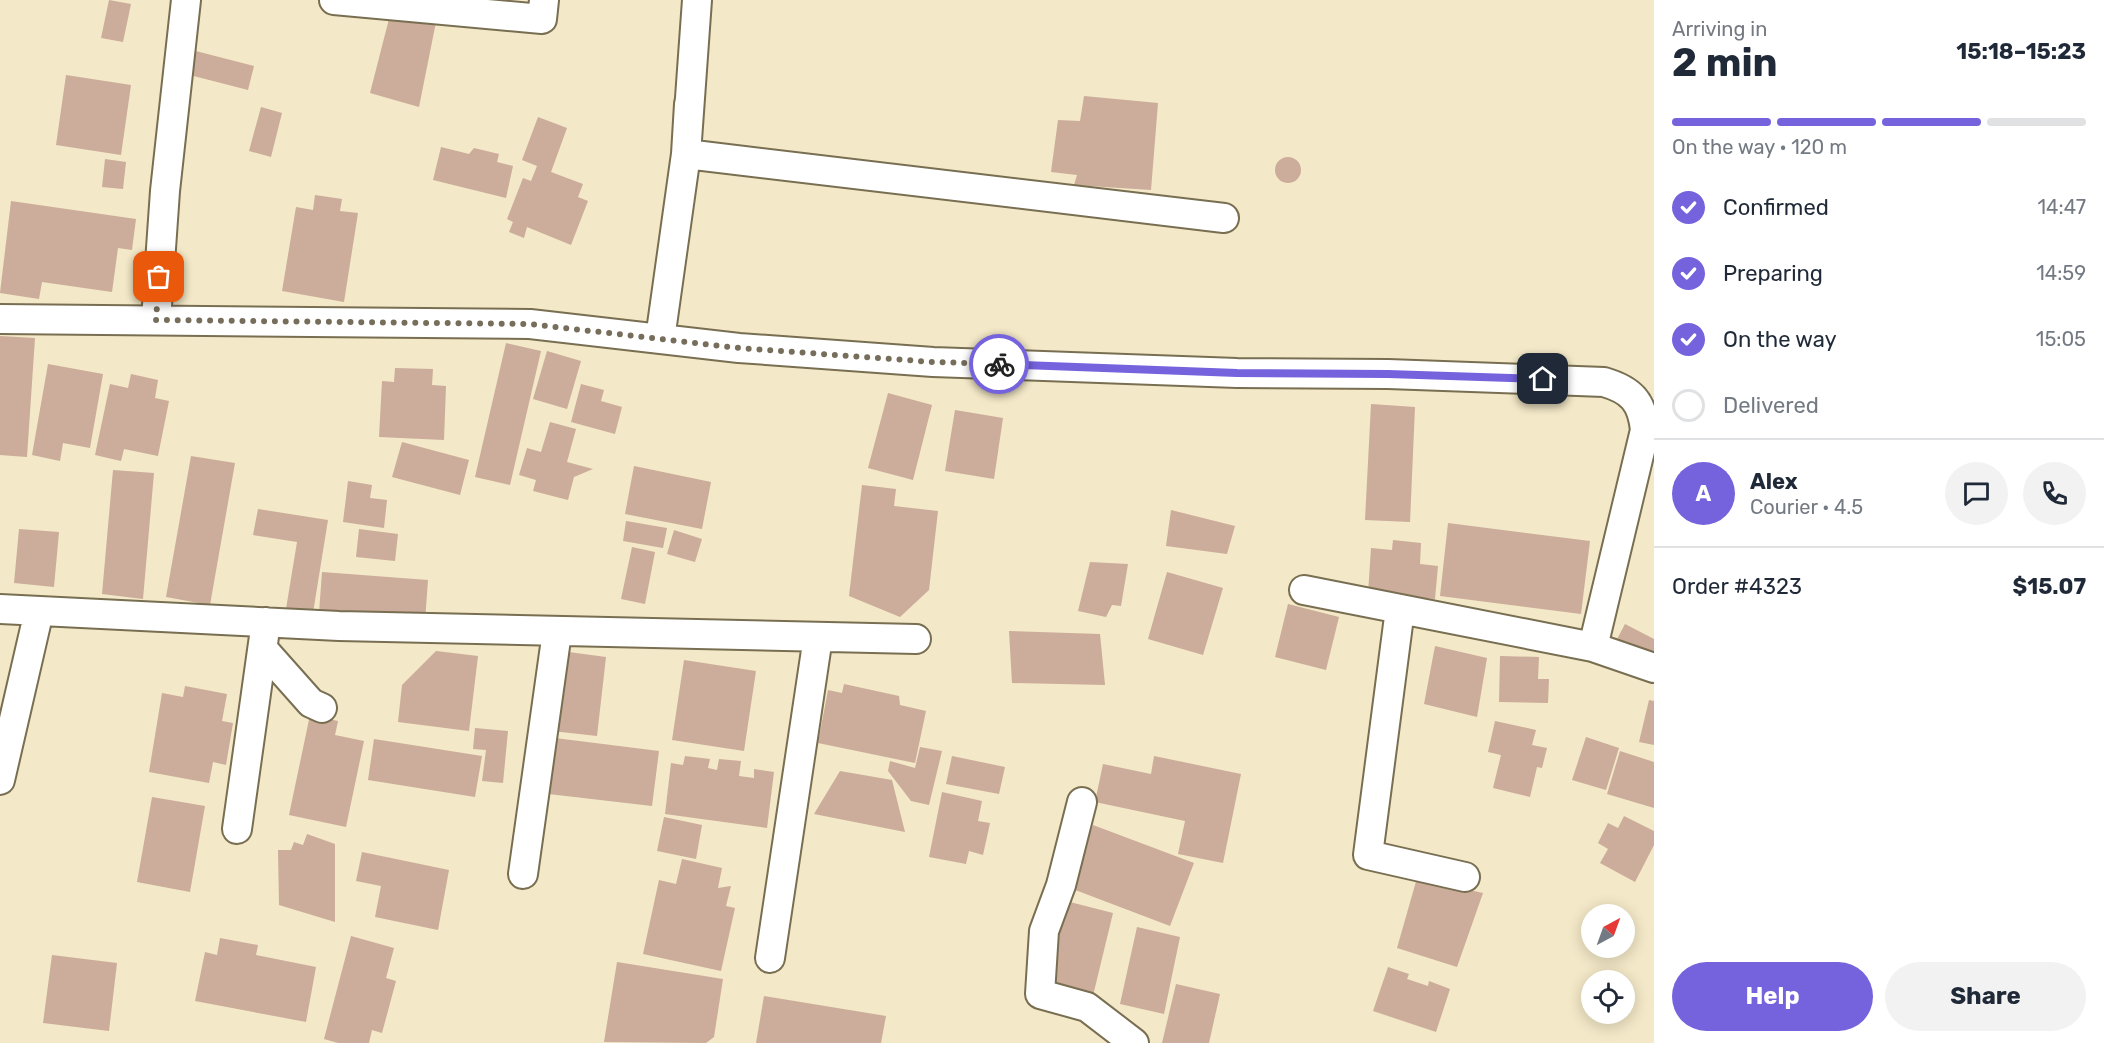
<!DOCTYPE html>
<meta charset="utf-8">
<style>
body{margin:0;font-family:Rubik,sans-serif;background:#f2f2f3;color:#1f2937;height:100vh;display:flex;flex-direction:column;font-size:22px;white-space:nowrap}
*{box-sizing:border-box;margin:0}
p{font-size:20px;color:#747a83}
.icon{flex:none;width:33px;height:33px;fill:none;stroke:currentColor;stroke-width:2;stroke-linecap:round;stroke-linejoin:round}
.map{position:relative;flex:1;overflow:hidden}
.sheet{display:flex;flex-direction:column;background:#fff;width:450px}
.sheet>*{flex:none}
.needle{width:39px;rotate:41deg}
.tools{position:absolute;left:1581px;top:904px;display:grid;gap:12px}
.tools a{display:grid;place-items:center;width:54px;height:54px;border-radius:50%;background:#fff;box-shadow:0 3px 15px #0003;font-size:30px}
.pin{position:absolute;display:grid;place-items:center;width:51px;height:51px;color:#fff;margin:-26px;border-radius:12px;box-shadow:0 3px 9px #0006}
.courier{position:absolute;display:grid;place-items:center;width:60px;height:60px;margin:-30px;border:4px solid #7562dd;border-radius:50%;background:#fff;color:#222;box-shadow:0 2px 8px #0007}
.head em{font-style:normal;font-weight:700}
.head div{display:flex;flex-direction:column-reverse}
.head{display:flex;align-items:center;justify-content:space-between;height:102px;padding:0 18px}
h1{font-size:39px;font-weight:700;line-height:45px}
.bar{display:grid;grid-template-columns:repeat(4,1fr);gap:9px 6px;align-content:center;height:72px;padding:0 18px}
.bar i{height:8px;border-radius:4px;background:#e0e1e3}
.bar .active{background:#7562dd}
.bar p{grid-column:span 4}
.line{display:flex;align-items:center;gap:15px;padding:0 18px;border-top:2px solid #e0e1e3}
.line div{flex:1}
.round{display:grid;place-items:center;flex:none;width:63px;height:63px;border-radius:32px;background:#f2f2f3}
ol{padding:0 18px;list-style:none}
li{display:flex;align-items:center;gap:18px;height:66px}
li p{margin-inline-start:auto}
li .icon{padding:6px;border-radius:50%;background:#7562dd;color:#fff;stroke-width:4}
li:last-child{color:#747a83}
li i{width:33px;height:33px;border:3px solid #e0e1e3;border-radius:50%}
.button{display:flex;gap:12px;margin-top:auto;padding:12px 18px}
.button a{flex:1;height:69px;border-radius:36px;background:#7562dd;color:#fff;font-size:24px;font-weight:700;line-height:69px;text-align:center}
.button a+a{background:#f2f2f3;color:#1f2937}
main{display:flex;flex:1;min-height:0}
.map>svg:first-child{display:block}
.building{fill:#ccac9a}
.lines{fill:none;stroke-linecap:round;stroke-linejoin:round}
.minor-casing{stroke:#786e51;stroke-width:32}
.minor{stroke:#fff;stroke-width:28}
.done{stroke:#766e5b;stroke-width:6;stroke-dasharray:0 10.8}
.route{stroke:#7562dd;stroke-width:8}
</style>
<main>
<div class="map">
<svg width="1654" height="1043" viewBox="0 0 1654 1043">
<rect width="100%" height="100%" fill="#f3e8c7"/>
<path class="building" d="M109 0 131 4 123 42 101 38Z
M390 15 436 22 419 107 370 93Z
M188 49 254 66 248 90 182 73Z
M66 75 131 85 121 155 56 145Z
M1084 96 1158 103 1151 190 1074 185 1077 175 1051 172 1058 120 1080 121Z
M261 107 282 113 271 157 249 151Z
M538 117 567 128 551 172 583 184 578 197 588 201 571 245 527 227 524 238 509 232 513 222 507 219 523 178 531 181 537 166 522 160Z
M441 147 469 154 474 148 499 154 497 162 513 166 506 198 433 180Z
M1275 170a13 13 0 1 1 26 0a13 13 0 1 1-26 0Z
M105 159 126 162 123 189 102 187Z
M315 195 342 199 340 211 358 213 344 302 282 291 296 207 313 210Z
M11 201 136 219 132 250 118 248 112 292 42 282 39 299 0 293Z
M0 336 35 338 27 457 0 455Z
M506 343 541 351 510 485 475 477Z
M547 351 581 361 567 409 533 399Z
M48 364 103 374 90 448 63 443 60 461 32 455Z
M395 368 433 369 432 385 446 386 444 440 379 437 382 381 394 382Z
M131 374 158 380 155 398 169 401 158 456 124 449 121 461 95 455 110 384 128 388Z
M581 384 604 390 601 401 622 407 615 434 571 422Z
M888 393 932 405 913 480 868 468Z
M1371 404 1415 407 1410 522 1365 520Z
M955 410 1003 418 994 479 945 471Z
M550 422 576 429 567 462 593 469 574 477 568 500 533 491 536 480 519 475 527 448 541 452Z
M402 442 469 460 460 495 392 477Z
M191 456 235 463 210 605 166 597Z
M634 466 711 482 702 529 625 514Z
M113 470 154 473 143 599 102 594Z
M348 481 372 485 370 498 387 500 384 528 343 522Z
M862 485 896 489 894 506 938 511 929 590 900 617 849 596Z
M258 509 328 520 312 619 285 615 297 542 253 535Z
M1171 510 1235 526 1227 554 1166 546Z
M626 521 667 528 663 548 623 541Z
M1448 523 1590 541 1581 614 1440 596Z
M19 529 59 532 54 587 14 583Z
M359 529 398 534 395 561 356 557Z
M674 530 702 539 695 562 667 554Z
M1393 540 1421 543 1420 564 1438 566 1435 599 1368 594 1371 548 1392 550Z
M632 547 655 552 645 604 621 599Z
M1090 562 1128 564 1121 606 1112 605 1106 617 1078 611Z
M322 572 428 580 425 621 319 613Z
M1167 572 1223 588 1203 655 1148 639Z
M1288 604 1339 617 1326 670 1275 657Z
M1625 624 1654 639V652L1649 662 1614 645Z
M1009 631 1100 634 1105 685 1012 683Z
M1435 646 1487 658 1477 717 1424 704Z
M436 651 478 656 469 731 398 722 402 685Z
M561 651 606 657 597 736 552 731Z
M1500 656 1539 657 1538 679H1549L1548 703 1499 702Z
M684 660 756 671 744 751 672 740Z
M844 684 899 696 900 705 926 711 915 763 818 743 828 690 842 693Z
M185 686 227 694 222 721 233 723 226 765 213 762 209 783 149 772 162 693 183 697Z
M1649 700 1654 701V745L1639 742Z
M310 715 338 721 335 735 364 741 346 827 289 815Z
M1495 721 1536 730 1532 745 1547 748 1542 768 1537 767 1530 797 1493 788 1501 755 1488 752Z
M475 728 508 731 503 783 482 781 486 750 473 749Z
M547 737 659 751 652 806 540 793Z
M1586 737 1619 748 1606 790 1572 780Z
M374 739 482 756 475 797 368 780Z
M920 747 942 751 929 805 911 801 888 771 890 761 915 768Z
M1620 751 1654 762V808L1607 794Z
M685 756 710 759 708 768 717 770 719 759 741 761 739 776 754 778V769L774 772 767 828 665 814 671 763 683 765Z
M952 756 1005 767 999 794 946 784Z
M1154 756 1241 774 1223 863 1178 854 1185 821 1095 802 1103 764 1151 774Z
M840 771 892 780 905 832 814 814Z
M942 792 982 801 978 821 990 823 983 855 969 851 966 864 929 857Z
M152 797 205 806 190 892 137 882Z
M1624 816 1654 831V845L1635 882 1600 863 1608 849 1598 843 1608 823 1618 828Z
M664 817 702 825 696 859 657 851Z
M1093 825 1194 863 1170 926 1070 888Z
M307 834 335 844V922L279 905 278 850H291L294 842 303 845Z
M362 852 449 870 438 930 375 917 381 886 356 881Z
M682 859 722 868 718 888 731 886 726 906 735 908 721 971 643 954 659 880 676 884Z
M1417 878 1483 893 1457 967 1397 948Z
M1066 901 1113 913 1091 1004 1044 992Z
M1137 927 1180 937 1164 1014 1120 1004Z
M351 936 394 948 386 978 396 981 382 1033 372 1030 369 1043H338L324 1039Z
M220 938 258 945 256 955 316 967 306 1022 195 1001 205 952 217 955Z
M52 955 117 963 109 1031 43 1023Z
M617 962 723 979 714 1037 706 1043 604 1042Z
M1388 967 1409 974 1407 979 1428 986 1429 981 1450 989 1436 1032 1373 1011Z
M1176 984 1220 994 1209 1043H1162Z
M764 996 886 1016 881 1043H756Z"/>
<g class="lines">
<g class="minor-casing">
<path id="minor" d="M334 0 542 19 544 0
M689 104 686 154 697 0
M0 319 530 324 739 348 933 362 1237 373 1388 374 1604 382C1631 390 1642 401 1645 430L1593 647
M156 320 165 191 186 0
M660 339 686 154 1224 218
M1304 590 1593 647 1654 668
M0 609 339 626 916 639
M1400 609 1368 855 1465 877
M263 649 311 703 322 708
M0 780 39 611
M1082 802 1061 885 1044 931 1040 994 1087 1007 1134 1043
M237 829 266 622
M523 874 557 632
M770 958 818 637"/>
</g>
<use href="#minor" class="minor"/>
</g>
<g class="lines">
<path class="done" d="M159 277 156 320 530 324 739 348 933 362 999 364"/>
<path class="route" d="M999 364 1237 373 1388 374 1543 379"/>
</g>
</svg>
<div class="tools">
<a><svg class="needle" viewBox="-14 -14 28 28"><path d="M0-13l5 13h-10z" fill="#e53935"/><path d="M0 13l5-13h-10z" fill="#747a83"/></svg></a>
<a><svg class="icon" aria-label="locate" viewBox="0 0 24 24"><circle cx="12" cy="12" r="6"/><path d="M12 2v4M12 18v4M2 12h4M18 12h4"/></svg></a>
</div>
<div class="pin" style="left:159px;top:277px;background:#ea580c"><svg class="icon" aria-label="bag" viewBox="0 0 24 24"><path d="M5 8h14l-1 12H6zM9 8a3 3 0 0 1 6 0"/></svg></div>
<div class="pin" style="left:1543px;top:379px;background:#1f2937"><svg class="icon" aria-label="home" viewBox="0 0 24 24"><path d="M3 11l9-7 9 7M6 9v11h12V9"/></svg></div>
<div class="courier" style="left:999px;top:364px"><svg class="icon" aria-label="bike" viewBox="0 0 24 24"><circle cx="6" cy="16" r="4"/><circle cx="18" cy="16" r="4"/><path d="M6 16l4-8h5l3 8M10 8l3 8H6M13 5h3"/></svg></div>
</div>
<section class="sheet">
<div class="head"><div><h1>2 min</h1><p>Arriving in</p></div><em>15:18–15:23</em></div>
<div class="bar"><i class="active"></i><i class="active"></i><i class="active"></i><i></i><p>On the way · 120 m</p></div>
<ol>
<li><svg class="icon" aria-label="check" viewBox="0 0 24 24"><path d="M5 12l5 5 9-10"/></svg>Confirmed<p>14:47</p></li>
<li><svg class="icon" aria-label="check" viewBox="0 0 24 24"><path d="M5 12l5 5 9-10"/></svg>Preparing<p>14:59</p></li>
<li><svg class="icon" aria-label="check" viewBox="0 0 24 24"><path d="M5 12l5 5 9-10"/></svg>On the way<p>15:05</p></li>
<li><i></i>Delivered</li>
</ol>
<div class="line" style="height:108px"><b class="round" style="background:#7562dd;color:#fff">A</b><div><b>Alex</b><p>Courier · 4.5</p></div><a class="round"><svg class="icon" aria-label="chat" viewBox="0 0 24 24"><path d="M4 5h16v11H9l-5 4z"/></svg></a><a class="round"><svg class="icon" aria-label="phone" viewBox="0 0 24 24"><path d="M5 4h4l2 5-3 2q2 4 5 5l2-3 5 2v4C11 20 4 13 5 4z"/></svg></a></div>
<div class="line" style="height:78px"><div>Order #4323</div><b>$15.07</b></div>
<div class="button"><a>Help</a><a>Share</a></div>
</section>
</main>
